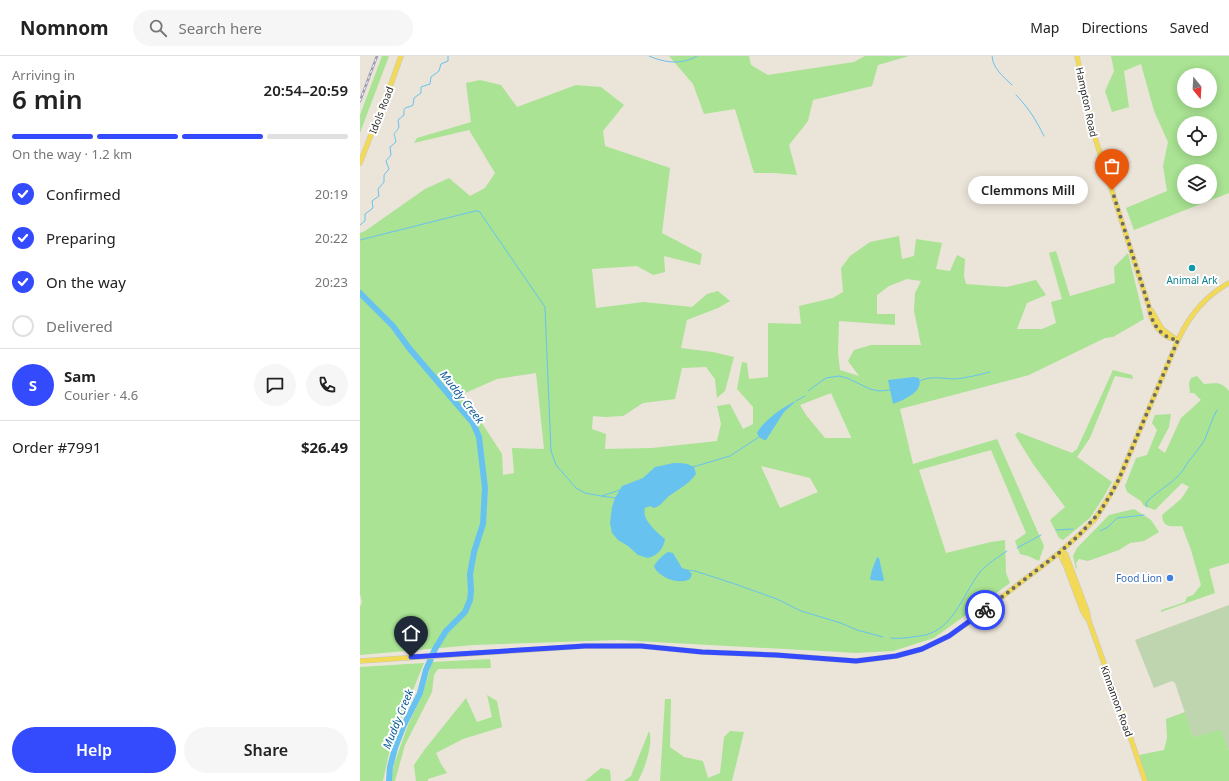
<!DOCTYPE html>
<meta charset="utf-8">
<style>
body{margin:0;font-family:"Noto Sans",sans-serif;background:#f6f6f6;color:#222;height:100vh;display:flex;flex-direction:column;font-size:15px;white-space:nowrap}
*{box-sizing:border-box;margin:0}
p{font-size:13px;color:#767676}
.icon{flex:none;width:22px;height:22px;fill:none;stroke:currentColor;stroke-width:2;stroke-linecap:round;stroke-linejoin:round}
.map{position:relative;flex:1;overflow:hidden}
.side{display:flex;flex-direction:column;background:#fff;width:360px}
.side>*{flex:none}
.needle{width:26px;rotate:162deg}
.buttons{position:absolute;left:817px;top:12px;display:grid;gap:8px}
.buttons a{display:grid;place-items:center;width:40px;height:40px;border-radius:50%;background:#fff;box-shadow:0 2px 10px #0003;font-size:20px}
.pin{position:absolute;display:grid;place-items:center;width:34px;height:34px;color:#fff;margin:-41px -17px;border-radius:50% 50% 50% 0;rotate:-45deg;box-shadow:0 0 4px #0007}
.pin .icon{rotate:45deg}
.courier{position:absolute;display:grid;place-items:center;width:40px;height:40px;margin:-20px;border:3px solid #334afd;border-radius:50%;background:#fff;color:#222;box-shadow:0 1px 5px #0007}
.bubble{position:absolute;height:28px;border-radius:14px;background:#fff;box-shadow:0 2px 10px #0003;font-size:13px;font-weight:600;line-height:28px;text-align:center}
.headline em{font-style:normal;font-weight:600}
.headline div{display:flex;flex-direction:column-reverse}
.headline{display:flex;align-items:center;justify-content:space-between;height:68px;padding:0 12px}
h1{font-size:26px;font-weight:600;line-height:30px}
.bar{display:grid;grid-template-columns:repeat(4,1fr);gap:6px 4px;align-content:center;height:48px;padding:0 12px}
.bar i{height:5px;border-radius:3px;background:#e0e0e0}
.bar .selected{background:#334afd}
.bar p{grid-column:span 4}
.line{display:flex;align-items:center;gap:10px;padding:0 12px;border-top:1px solid #e0e0e0}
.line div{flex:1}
.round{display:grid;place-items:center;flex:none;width:42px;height:42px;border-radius:21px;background:#f6f6f6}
ol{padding:0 12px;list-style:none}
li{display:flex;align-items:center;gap:12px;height:44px}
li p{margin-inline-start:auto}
li .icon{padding:4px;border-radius:50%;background:#334afd;color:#fff;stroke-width:4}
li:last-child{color:#767676}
li i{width:22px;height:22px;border:2px solid #e0e0e0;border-radius:50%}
.cta{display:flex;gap:8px;margin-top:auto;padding:8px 12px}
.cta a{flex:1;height:46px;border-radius:24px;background:#334afd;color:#fff;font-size:16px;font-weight:600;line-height:46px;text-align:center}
.cta a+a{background:#f6f6f6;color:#222}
header{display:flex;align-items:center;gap:24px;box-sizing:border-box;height:56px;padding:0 20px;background:#fff;border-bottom:1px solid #e0e0e0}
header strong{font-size:19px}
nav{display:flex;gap:22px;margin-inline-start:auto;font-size:14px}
.search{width:280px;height:36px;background:#f6f6f6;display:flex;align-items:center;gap:10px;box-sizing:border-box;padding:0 14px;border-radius:22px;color:#767676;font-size:15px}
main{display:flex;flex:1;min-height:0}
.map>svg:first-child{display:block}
.green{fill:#a9e393;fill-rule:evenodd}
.cemetery{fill:#bfd5af}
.water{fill:#68c2f0}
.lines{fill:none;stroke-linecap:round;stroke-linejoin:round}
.stream{stroke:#68c2f0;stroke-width:1}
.river{stroke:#68c2f0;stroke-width:6}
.major-casing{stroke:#c7c7c7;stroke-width:5.5}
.major{stroke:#f3da56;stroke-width:4.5}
.rail-casing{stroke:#9c9db3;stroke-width:2.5}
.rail{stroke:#fff;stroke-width:1;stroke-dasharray:3;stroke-linecap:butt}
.done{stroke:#6c6a66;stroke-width:4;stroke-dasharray:0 7.2}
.route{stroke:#334afd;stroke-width:5}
.culture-dot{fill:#0f9aa8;stroke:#fff;stroke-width:1.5}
.shop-dot{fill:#3f7fe0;stroke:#fff;stroke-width:1.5}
.labels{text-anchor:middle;stroke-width:4;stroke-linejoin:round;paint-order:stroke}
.street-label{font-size:10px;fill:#282828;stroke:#fff}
.culture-label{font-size:10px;fill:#0d838f;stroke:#fff}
.shop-label{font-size:10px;fill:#366cbe;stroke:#fff;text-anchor:end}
.water-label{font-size:11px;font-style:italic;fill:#0b5d99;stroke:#fff}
</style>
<header>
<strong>Nomnom</strong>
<div class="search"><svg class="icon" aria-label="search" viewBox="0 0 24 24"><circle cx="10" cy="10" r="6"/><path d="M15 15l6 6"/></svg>Search here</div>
<nav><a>Map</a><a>Directions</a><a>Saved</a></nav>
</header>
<main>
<section class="side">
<div class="headline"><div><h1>6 min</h1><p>Arriving in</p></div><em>20:54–20:59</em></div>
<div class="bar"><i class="selected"></i><i class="selected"></i><i class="selected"></i><i></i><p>On the way · 1.2 km</p></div>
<ol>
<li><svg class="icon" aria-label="check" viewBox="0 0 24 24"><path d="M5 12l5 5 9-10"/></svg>Confirmed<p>20:19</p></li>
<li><svg class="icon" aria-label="check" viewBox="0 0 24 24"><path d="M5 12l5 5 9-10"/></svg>Preparing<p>20:22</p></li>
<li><svg class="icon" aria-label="check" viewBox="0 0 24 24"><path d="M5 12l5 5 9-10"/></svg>On the way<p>20:23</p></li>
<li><i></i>Delivered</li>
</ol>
<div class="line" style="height:72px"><b class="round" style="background:#334afd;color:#fff">S</b><div><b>Sam</b><p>Courier · 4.6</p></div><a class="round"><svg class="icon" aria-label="chat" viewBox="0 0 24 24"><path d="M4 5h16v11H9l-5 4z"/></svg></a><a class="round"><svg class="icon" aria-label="phone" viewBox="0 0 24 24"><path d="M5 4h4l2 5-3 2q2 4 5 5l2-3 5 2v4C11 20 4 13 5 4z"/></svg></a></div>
<div class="line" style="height:52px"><div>Order #7991</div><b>$26.49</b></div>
<div class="cta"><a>Help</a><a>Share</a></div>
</section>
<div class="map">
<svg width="869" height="725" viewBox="0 0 869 725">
<rect width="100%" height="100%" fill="#ebe4d9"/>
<path class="green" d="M22 0H29L0 77V59Z
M309 0H389L391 9 408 19 494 6 505 0H549L518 9 512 30 453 44 448 65 429 89 437 119 414 117H394L375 53 344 58 333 28Z
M751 0H869V137L774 174 766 152 807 135 803 110 808 86 794 55 781 8 764 15 769 51 752 56 745 35 754 15ZM824 19H850V45H824ZM824 67H850V93H824ZM824 115H850V141H824Z
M120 24 141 29 157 51 216 29 241 31 264 49 243 75 245 90 310 112 302 177 342 198 340 209 304 200 305 216 293 219 277 210 232 213 236 252 284 246 332 251 347 238 358 235 370 245 358 252 327 264 321 292 353 296 374 301 365 335 357 342 355 323 346 311 322 312 315 343 283 347 263 360 245 361 233 360 232 373 246 378 245 393 292 392 357 385 361 368 357 350 370 348 383 373 393 368V351L377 333 382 306 387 307 389 323 408 321V267L441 268 439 250 473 242 483 236 481 212 490 200 510 186 539 180 542 203 554 200 556 183 582 187 576 213 590 215 597 199 605 203 604 220 606 228 647 231 676 224 686 239 667 247 657 273H682L696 267 691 246 702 243 689 197 696 195 710 240 755 227 754 211 768 197 784 263 753 281 745 282 669 319 540 353 553 408 637 383 684 490 679 505 668 500 660 498 655 485 666 477 631 394 559 414 586 497 631 486 645 484 646 517 650 527 574 582 533 595 497 597 258 584 114 589 0 599V551L2 546 0 538V177L5 175 65 133 89 122 110 140 125 132 135 117 109 74 54 87 57 82 111 66 106 27ZM547 223 561 225 555 237 554 255 561 289H511L494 294 488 305 499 320 480 314 478 297 479 265 535 269V258H517V239L529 230ZM176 317 184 393 152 392 154 417 143 419 142 398 103 338 137 323ZM471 337 491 381V382H465L446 359 440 349ZM401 410 450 422 458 436 420 452Z
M753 314 772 319 773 323 755 320 730 382 717 401 752 426 743 442 730 462 703 484 699 482 690 464 705 451 673 408 655 379 658 376 712 397 717 393Z
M837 320 844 328C856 327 861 325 869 335V507L849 513 855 537 801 556V554L825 546 827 541 833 539 841 529 831 494 822 470C812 470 803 473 802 459L821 443 829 431 822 427 795 454 784 450 781 445 767 436 765 430 776 402 787 399 797 374 792 367 795 359 811 358 809 371 798 392 805 397 821 362 841 344 834 337H830L829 327 831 322Z
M774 453 791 464 799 476 784 485 770 487 759 494 728 505 719 503 716 507 717 512 716 513 713 500 717 492 749 459Z
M130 603 131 612 78 613 74 619 72 636 45 689 35 725H31L34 708 48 669 63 637 72 606Z
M64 607 31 688 23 725H0V611Z
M127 639 137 645 142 671 103 683 76 697 81 708 87 717 68 723V725H56L54 709 65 693 106 642 117 666 132 661Z
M305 643H311L310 691 324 701 343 705 348 722 360 717 364 681 370 675 384 676 372 725H300Z
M825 656 833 681 861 673 869 694V725H787L779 699 804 694 807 682 806 663Z
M289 675C294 686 284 715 278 725H264L271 720Z
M241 712 250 714 251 725H225Z"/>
<path class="cemetery" d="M869 549V694L861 674 833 681 815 627 812 625 794 632 775 584Z"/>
<path class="water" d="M554 321 559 322C564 336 543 344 533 348L528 324Z
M436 345 424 356 406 384H404L399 381 397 377C403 365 424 350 436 345Z
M314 407C322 407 327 407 334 411L336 418C329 428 319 433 309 440 303 445 301 450 294 452L290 450 285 452C281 463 297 476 305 483 304 492 297 500 288 502L278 499 268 490 258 484 252 477 250 467 252 451 255 442 262 430 283 422 295 411Z
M308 496 313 497 322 512 328 514 332 518 330 523C319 529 300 522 294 511 296 505 303 499 308 496Z
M517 501 519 502 524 524 523 525 511 524 510 523 512 514Z"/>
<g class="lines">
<path class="stream" d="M289 0C305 7 322 9 337 0
M632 0C633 13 643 20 652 29
M656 39C668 51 676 64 684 80
M0 169 5 165V158L13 152 12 145 19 140 18 133 24 126V119L29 113 26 105 31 99 30 91 36 86C33 72 34 81 39 71L38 64 44 59C43 49 47 53 53 49L54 42 61 37V31L70 28 71 21 79 15 81 8 88 5V0
M0 184 115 155H119L185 251 191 395 196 409 216 432 225 437 241 440 256 442
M560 325C571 319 583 323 595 323 606 322 618 319 630 316
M448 335 466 322 479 320 487 322 510 333 519 335 530 334
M436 345 445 340
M333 411 370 400 399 381
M242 440 260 434
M787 451 786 447C795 436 807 431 817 421 822 417 825 411 828 406 834 398 840 392 845 383 849 373 852 363 857 354
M696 474 713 473
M740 475 748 471 757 462 784 459
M657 492 681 479
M326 514 335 515 372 527 417 543 441 555 481 567 497 574 523 581
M531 582C538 583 545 582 552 581 558 580 565 580 571 577 595 568 605 535 620 516 627 508 638 501 647 495"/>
<path class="river" d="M0 237 33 270 49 292 113 367 119 381 125 432 123 468 114 496 110 518 111 535 110 544 105 556 86 575 75 593 66 614 60 637 43 671 35 692 30 711 29 725"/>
<g class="major-casing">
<path id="major" d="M717 0 731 69 789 251C791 267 801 282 818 284
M0 107 31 28 41 0
M791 254 802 273 817 284
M702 494 706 499 727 555 729 565 772 686 785 725
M699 497 705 508 723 556 727 562
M0 605 225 590H281L342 596 416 599 496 605 536 600 562 593 589 580 608 567 699 497 720 478 735 463 749 441 759 423 818 284C829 260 845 240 869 227"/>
</g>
<use href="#major" class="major"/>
<g class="rail-casing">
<path id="rail" d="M0 45 17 0"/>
</g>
<use href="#rail" class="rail"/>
</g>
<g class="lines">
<path class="done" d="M625 554 699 497 720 478 739 457 751 438 759 423 818 284C801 282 791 267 789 251L752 134"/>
<path class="route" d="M51 601 225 590H281L342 596 416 599 496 605 536 600 562 593 589 580 625 554"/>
</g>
<circle class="culture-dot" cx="832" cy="212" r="4"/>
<circle class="shop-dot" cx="810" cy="522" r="4"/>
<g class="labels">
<g class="street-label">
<text transform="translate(727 46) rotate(78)" y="4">Hampton Road</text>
<text transform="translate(21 54) rotate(-69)" y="4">Idols Road</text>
<text transform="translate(757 645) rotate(70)" y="4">Kinnamon Road</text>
</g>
<g class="culture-label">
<text x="832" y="228">Animal Ark</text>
</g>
<g class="shop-label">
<text x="802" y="526">Food Lion</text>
</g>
<g class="water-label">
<text transform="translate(102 341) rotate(52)" y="4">Muddy Creek</text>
<text transform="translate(38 663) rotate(-68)" y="4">Muddy Creek</text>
</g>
</g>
</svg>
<div class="buttons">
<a><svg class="needle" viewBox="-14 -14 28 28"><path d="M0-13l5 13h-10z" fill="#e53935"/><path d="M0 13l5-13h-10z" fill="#767676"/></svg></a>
<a><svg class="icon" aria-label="locate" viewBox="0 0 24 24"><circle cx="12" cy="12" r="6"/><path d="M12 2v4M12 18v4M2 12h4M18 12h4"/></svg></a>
<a><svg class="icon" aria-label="layers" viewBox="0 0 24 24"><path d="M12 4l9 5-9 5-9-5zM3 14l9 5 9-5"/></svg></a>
</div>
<div class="pin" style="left:752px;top:134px;background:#ea580c"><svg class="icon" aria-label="bag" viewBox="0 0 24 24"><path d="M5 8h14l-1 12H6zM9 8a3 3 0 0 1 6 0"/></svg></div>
<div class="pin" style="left:51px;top:601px;background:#1f2937"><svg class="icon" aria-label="home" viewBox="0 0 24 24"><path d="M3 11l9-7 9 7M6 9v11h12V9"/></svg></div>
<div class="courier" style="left:625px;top:554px"><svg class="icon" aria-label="bike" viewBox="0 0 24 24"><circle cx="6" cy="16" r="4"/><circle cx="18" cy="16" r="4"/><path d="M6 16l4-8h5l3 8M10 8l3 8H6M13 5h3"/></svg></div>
<div class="bubble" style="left:608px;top:120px;width:120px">Clemmons Mill</div>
</div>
</main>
